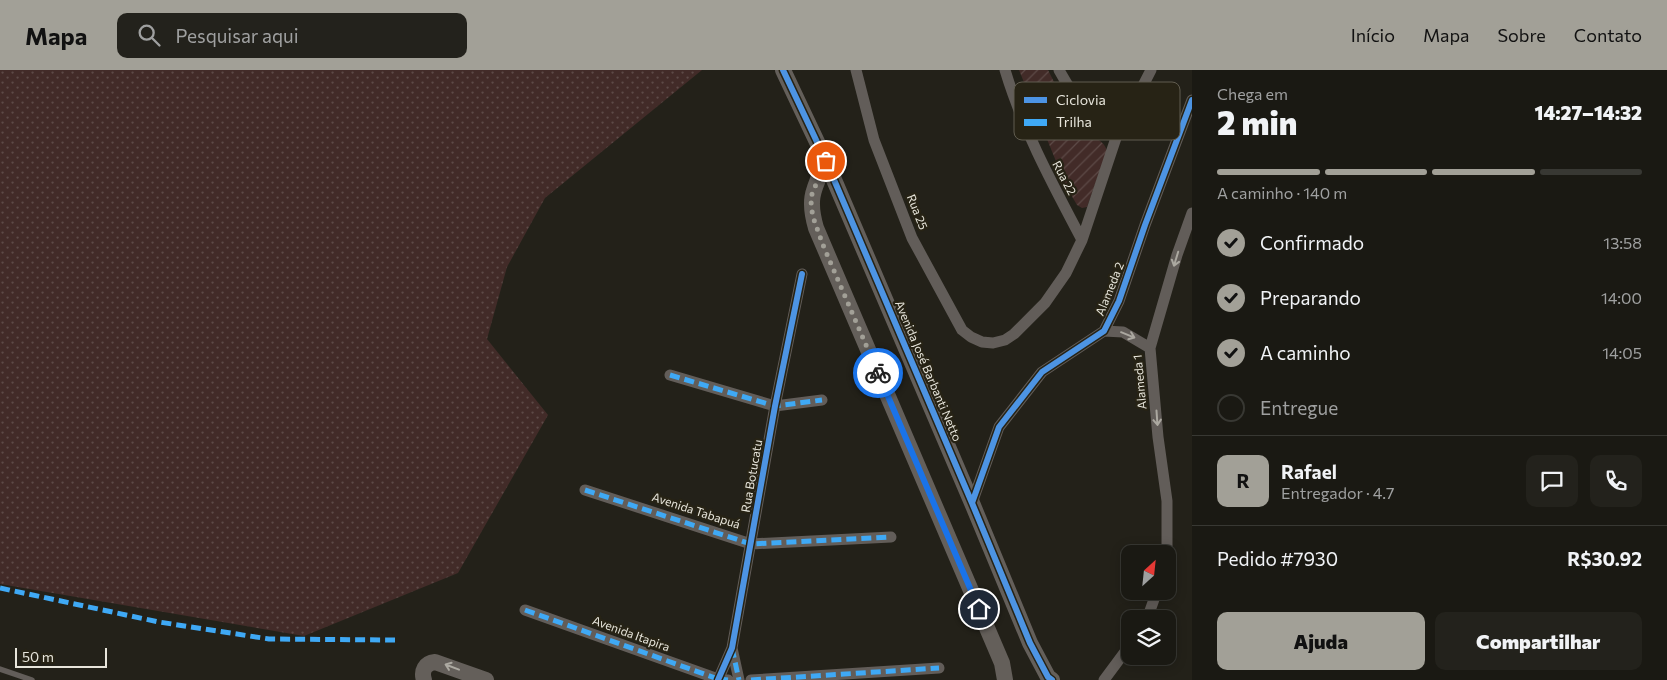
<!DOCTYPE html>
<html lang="pt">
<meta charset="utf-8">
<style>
body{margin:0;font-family:Commissioner,sans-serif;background:#23221c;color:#f1f3f6;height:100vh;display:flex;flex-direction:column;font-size:19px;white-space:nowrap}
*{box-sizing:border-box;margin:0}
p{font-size:16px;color:#9fa0a0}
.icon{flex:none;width:28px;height:28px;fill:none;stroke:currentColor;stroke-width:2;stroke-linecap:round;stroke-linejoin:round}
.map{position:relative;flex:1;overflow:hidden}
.side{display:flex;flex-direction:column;background:#1a1913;width:475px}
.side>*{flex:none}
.needle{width:32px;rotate:27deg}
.tools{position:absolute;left:1121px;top:475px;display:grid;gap:10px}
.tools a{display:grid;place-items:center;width:55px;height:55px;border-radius:10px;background:#1a1913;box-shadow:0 2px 12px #0003,0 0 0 1px #383833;font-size:25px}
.scale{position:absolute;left:15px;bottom:12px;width:92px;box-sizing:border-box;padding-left:5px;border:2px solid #e7e5db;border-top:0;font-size:14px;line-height:18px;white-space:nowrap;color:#e7e5db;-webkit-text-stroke:4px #272315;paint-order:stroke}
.pin{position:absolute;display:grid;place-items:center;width:42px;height:42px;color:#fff;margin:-21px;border:2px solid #fff;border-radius:50%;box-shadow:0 1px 5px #0007}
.courier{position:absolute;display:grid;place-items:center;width:50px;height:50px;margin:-25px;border:4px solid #1a73e8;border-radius:50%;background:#fff;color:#222;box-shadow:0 1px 6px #0007}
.head em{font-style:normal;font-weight:800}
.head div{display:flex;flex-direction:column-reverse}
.head{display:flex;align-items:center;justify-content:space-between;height:85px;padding:0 25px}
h1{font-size:32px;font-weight:800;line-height:38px}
.bar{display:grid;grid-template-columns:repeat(4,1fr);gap:8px 5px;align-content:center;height:60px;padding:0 25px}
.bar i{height:6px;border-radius:4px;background:#383833}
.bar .active{background:#a2a097}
.bar p{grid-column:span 4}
.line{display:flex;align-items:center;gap:12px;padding:0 25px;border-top:1px solid #383833}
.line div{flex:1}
.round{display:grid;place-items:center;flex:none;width:52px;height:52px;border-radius:10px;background:#23221c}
ol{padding:0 25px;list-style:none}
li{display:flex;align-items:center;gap:15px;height:55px}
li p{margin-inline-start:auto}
li .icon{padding:5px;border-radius:50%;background:#a2a097;color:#111;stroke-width:4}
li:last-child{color:#9fa0a0}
li i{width:28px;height:28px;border:2px solid #383833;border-radius:50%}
.cta{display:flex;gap:10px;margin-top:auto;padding:10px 25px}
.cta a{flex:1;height:58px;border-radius:10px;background:#a2a097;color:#111;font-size:20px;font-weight:800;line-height:58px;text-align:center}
.cta a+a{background:#23221c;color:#f1f3f6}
header{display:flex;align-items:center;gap:30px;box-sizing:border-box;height:70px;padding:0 25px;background:#a2a097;color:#111}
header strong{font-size:24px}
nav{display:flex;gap:28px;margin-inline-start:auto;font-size:18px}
.search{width:350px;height:45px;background:#23221c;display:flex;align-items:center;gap:12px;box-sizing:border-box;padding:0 18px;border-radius:10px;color:#9fa0a0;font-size:19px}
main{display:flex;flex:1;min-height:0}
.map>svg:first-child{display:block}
.grass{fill:url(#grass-dots)}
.garden{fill:url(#garden-furrows)}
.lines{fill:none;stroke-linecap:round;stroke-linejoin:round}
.lane{stroke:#625d59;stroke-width:5.5}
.street{stroke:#625d59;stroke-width:11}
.secondary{stroke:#645f5a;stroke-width:16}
.quiet{stroke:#3fa9f5;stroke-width:5;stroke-dasharray:10 5;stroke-linecap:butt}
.cycleway-casing{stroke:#272315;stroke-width:9}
.cycleway{stroke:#4d94e3;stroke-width:6}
.oneway{stroke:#aba8a0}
.oneway2{stroke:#aca9a1}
.done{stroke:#a2a097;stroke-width:5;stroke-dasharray:0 9}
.route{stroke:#1a73e8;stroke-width:6}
.labels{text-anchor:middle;stroke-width:4.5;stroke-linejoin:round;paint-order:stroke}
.street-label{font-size:12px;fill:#e7e5db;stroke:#272315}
.key{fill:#272315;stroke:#615d50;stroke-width:1}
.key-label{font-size:14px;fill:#e7e5db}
</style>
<header>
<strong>Mapa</strong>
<div class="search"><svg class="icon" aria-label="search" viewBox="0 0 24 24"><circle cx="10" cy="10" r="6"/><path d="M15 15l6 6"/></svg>Pesquisar aqui</div>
<nav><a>Início</a><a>Mapa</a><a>Sobre</a><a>Contato</a></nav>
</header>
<main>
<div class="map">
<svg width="1192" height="610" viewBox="0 0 1192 610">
<defs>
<pattern id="grass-dots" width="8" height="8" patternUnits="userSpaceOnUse" patternTransform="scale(1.25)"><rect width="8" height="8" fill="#422b28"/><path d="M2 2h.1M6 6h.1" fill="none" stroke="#5d4a47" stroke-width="1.8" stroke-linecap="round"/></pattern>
<pattern id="garden-furrows" width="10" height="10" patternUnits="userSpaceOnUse" patternTransform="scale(1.25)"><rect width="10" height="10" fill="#422b28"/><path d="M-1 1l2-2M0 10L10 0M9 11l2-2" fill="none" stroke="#5d4a47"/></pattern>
</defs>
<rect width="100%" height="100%" fill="#232119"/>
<path class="grass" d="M0 0H702L545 128 507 197 487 269 548 345 458 503 304 566 0 514Z"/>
<path class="garden" d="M1019 0H1048C1059 21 1068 44 1085 61 1093 69 1104 69 1107 81L1087 137 1082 138 1077 135 1066 116Z"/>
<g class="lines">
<path class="lane" d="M0 599 32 610"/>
<path class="street" d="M856 0 874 70 912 168 962 260 971 267 982 272 993 273 1005 270 1014 264 1045 233 1066 203 1082 170 1116 68 1151 0
M1005 0C1023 60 1053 115 1082 170
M1059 0C1075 29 1090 48 1116 68
M1104 261 1123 262 1150 278
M670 305 775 336 822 330
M585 420 751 474 891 467
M972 433 999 357 1042 302 1104 261 1119 231 1145 155 1192 30
M1166 484 1167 476V431L1158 367 1150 278 1177 185 1192 143
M525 540 718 609 728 610
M1147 549 1157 521
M732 578 739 610
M718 610 732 578 775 336 802 204
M751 610 939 598
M1104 610 1130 575"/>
<path class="secondary" d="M783 0 826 91 972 433 1030 573 1048 607 1052 610
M826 91C814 119 807 127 816 158L1002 593 1005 610
M424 610C421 601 425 593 435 592L486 610"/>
<path class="quiet" d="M670 305 775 336 822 330
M585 420 751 474 891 467
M0 518 159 552 269 569 395 570
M525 540 718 609 728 610
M732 578 739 610
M751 610 939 598"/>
<g class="cycleway-casing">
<path id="cycleway" d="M783 0 826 91 972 433 1030 573 1048 607 1052 610
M972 433 999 357 1042 302 1104 261 1119 231 1145 155 1192 30
M718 610 732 578 775 336 802 204"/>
</g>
<use href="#cycleway" class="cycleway"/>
</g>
<defs><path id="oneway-shaft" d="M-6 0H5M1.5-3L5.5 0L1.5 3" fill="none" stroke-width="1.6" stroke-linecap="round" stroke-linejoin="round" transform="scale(1.25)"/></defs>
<g class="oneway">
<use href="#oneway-shaft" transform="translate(1176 189) rotate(107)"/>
<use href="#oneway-shaft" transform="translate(1128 265) rotate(22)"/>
<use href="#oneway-shaft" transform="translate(1157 348) rotate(86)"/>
</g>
<use class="oneway2" href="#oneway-shaft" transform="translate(452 597) rotate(-159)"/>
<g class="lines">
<path class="done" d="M826 91 812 124 811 135 813 147 823 175 878 303"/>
<path class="route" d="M878 303 979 539"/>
</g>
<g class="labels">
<g class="street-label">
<text transform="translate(1064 108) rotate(62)" y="4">Rua 22</text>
<text transform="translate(917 142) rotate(68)" y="4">Rua 25</text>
<text transform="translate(1110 219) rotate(-68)" y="4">Alameda 2</text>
<text transform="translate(928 301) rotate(67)" y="4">Avenida José Barbanti Netto</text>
<text transform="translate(1140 312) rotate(-95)" y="4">Alameda 1</text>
<text transform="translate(752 406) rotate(-80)" y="4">Rua Botucatu</text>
<text transform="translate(696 441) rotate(18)" y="4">Avenida Tabapuá</text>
<text transform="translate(631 564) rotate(20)" y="4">Avenida Itapira</text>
</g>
</g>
<rect x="1014" y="12" width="166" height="58" rx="8" class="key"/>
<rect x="1024" y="27" width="23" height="6" fill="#4d94e3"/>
<rect x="1024" y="49" width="23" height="7" fill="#3fa9f5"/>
<g class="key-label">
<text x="1056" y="35">Ciclovia</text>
<text x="1056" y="57">Trilha</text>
</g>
</svg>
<div class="tools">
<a><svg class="needle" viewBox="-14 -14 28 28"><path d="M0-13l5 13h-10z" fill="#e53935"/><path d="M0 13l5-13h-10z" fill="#9fa0a0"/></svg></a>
<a><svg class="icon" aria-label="layers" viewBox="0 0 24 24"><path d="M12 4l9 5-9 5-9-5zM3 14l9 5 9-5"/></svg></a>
</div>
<div class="scale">50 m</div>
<div class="pin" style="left:826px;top:91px;background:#ea580c"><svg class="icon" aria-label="bag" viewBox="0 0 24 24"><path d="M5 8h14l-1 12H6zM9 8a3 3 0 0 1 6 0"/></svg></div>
<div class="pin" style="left:979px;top:539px;background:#1f2937"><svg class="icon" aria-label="home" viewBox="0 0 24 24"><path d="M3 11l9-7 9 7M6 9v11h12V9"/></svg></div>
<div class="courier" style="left:878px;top:303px"><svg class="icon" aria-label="bike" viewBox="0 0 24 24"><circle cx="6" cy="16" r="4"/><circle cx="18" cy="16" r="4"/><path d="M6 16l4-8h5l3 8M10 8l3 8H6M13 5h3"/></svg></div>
</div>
<section class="side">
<div class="head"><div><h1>2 min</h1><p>Chega em</p></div><em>14:27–14:32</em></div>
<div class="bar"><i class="active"></i><i class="active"></i><i class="active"></i><i></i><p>A caminho · 140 m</p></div>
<ol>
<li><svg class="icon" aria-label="check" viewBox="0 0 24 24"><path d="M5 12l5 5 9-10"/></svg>Confirmado<p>13:58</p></li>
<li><svg class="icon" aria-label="check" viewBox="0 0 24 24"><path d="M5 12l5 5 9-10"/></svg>Preparando<p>14:00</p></li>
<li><svg class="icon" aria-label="check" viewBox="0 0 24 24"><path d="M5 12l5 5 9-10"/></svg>A caminho<p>14:05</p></li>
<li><i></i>Entregue</li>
</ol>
<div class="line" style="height:90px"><b class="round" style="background:#a2a097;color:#111">R</b><div><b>Rafael</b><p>Entregador · 4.7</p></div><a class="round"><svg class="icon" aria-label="chat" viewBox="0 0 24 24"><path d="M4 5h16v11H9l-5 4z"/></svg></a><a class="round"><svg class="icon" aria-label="phone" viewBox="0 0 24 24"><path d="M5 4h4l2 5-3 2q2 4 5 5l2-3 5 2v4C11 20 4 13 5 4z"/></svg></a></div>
<div class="line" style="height:65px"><div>Pedido #7930</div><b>R$30.92</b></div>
<div class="cta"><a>Ajuda</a><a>Compartilhar</a></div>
</section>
</main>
